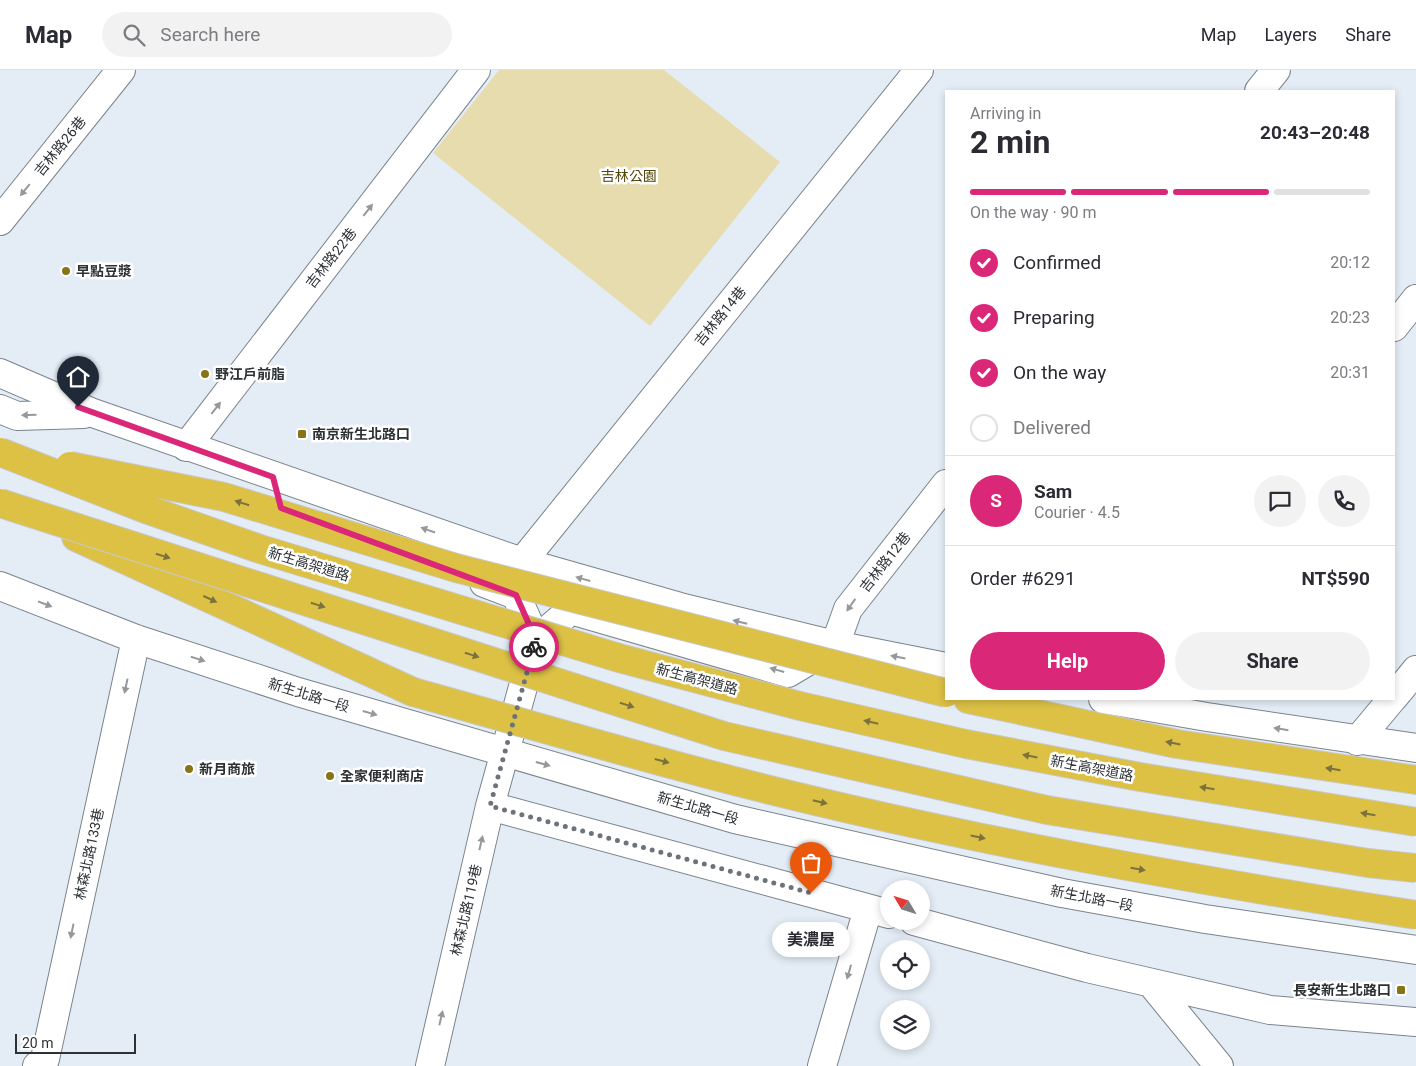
<!DOCTYPE html>
<meta charset="utf-8">
<style>
body{margin:0;font-family:Roboto,"Noto Sans TC",sans-serif;background:#f2f2f3;color:#2b2b33;height:100vh;display:flex;flex-direction:column;font-size:19px;white-space:nowrap}
*{box-sizing:border-box;margin:0}
p{font-size:16px;color:#7c7c81}
.icon{flex:none;width:28px;height:28px;fill:none;stroke:currentColor;stroke-width:2;stroke-linecap:round;stroke-linejoin:round}
.map{position:relative;flex:1;overflow:hidden}
.details{position:absolute;left:945px;top:20px;width:450px;height:610px;display:flex;flex-direction:column;background:#fff;border-radius:0px;box-shadow:0 2px 8px #0003}
.details>*{flex:none}
.needle{width:32px;rotate:308deg}
.buttons{position:absolute;left:880px;top:810px;display:grid;gap:10px}
.buttons a{display:grid;place-items:center;width:50px;height:50px;border-radius:50%;background:#fff;box-shadow:0 2px 8px #0003;font-size:25px}
.scale{position:absolute;left:15px;bottom:12px;width:121px;box-sizing:border-box;padding-left:5px;border:2px solid #2d3134;border-top:0;font-size:14px;line-height:18px;white-space:nowrap;color:#2d3134;-webkit-text-stroke:4px #fff;paint-order:stroke}
.pin{position:absolute;display:grid;place-items:center;width:42px;height:42px;color:#fff;margin:-51px -21px;border-radius:50% 50% 50% 0;rotate:-45deg;box-shadow:0 0 5px #0007}
.pin .icon{rotate:45deg}
.courier{position:absolute;display:grid;place-items:center;width:50px;height:50px;margin:-25px;border:4px solid #db2777;border-radius:50%;background:#fff;color:#222;box-shadow:0 1px 6px #0007}
.bubble{position:absolute;height:35px;border-radius:18px;background:#fff;box-shadow:0 2px 8px #0003;font-size:16px;font-weight:700;line-height:35px;text-align:center}
.headline em{font-style:normal;font-weight:700}
.headline div{display:flex;flex-direction:column-reverse}
.headline{display:flex;align-items:center;justify-content:space-between;height:85px;padding:0 25px}
h1{font-size:32px;font-weight:700;line-height:38px}
.bar{display:grid;grid-template-columns:repeat(4,1fr);gap:8px 5px;align-content:center;height:60px;padding:0 25px}
.bar i{height:6px;border-radius:4px;background:#e1e1e2}
.bar .on{background:#db2777}
.bar p{grid-column:span 4}
.line{display:flex;align-items:center;gap:12px;padding:0 25px;border-top:1px solid #e1e1e2}
.line div{flex:1}
.round{display:grid;place-items:center;flex:none;width:52px;height:52px;border-radius:26px;background:#f2f2f3}
ol{padding:0 25px;list-style:none}
li{display:flex;align-items:center;gap:15px;height:55px}
li p{margin-inline-start:auto}
li .icon{padding:5px;border-radius:50%;background:#db2777;color:#fff;stroke-width:4}
li:last-child{color:#7c7c81}
li i{width:28px;height:28px;border:2px solid #e1e1e2;border-radius:50%}
.primary-button{display:flex;gap:10px;margin-top:auto;padding:10px 25px}
.primary-button a{flex:1;height:58px;border-radius:30px;background:#db2777;color:#fff;font-size:20px;font-weight:700;line-height:58px;text-align:center}
.primary-button a+a{background:#f2f2f3;color:#2b2b33}
header{display:flex;align-items:center;gap:30px;box-sizing:border-box;height:70px;padding:0 25px;background:#fff;border-bottom:1px solid #e1e1e2}
header strong{font-size:24px}
nav{display:flex;gap:28px;margin-inline-start:auto;font-size:18px}
.search{width:350px;height:45px;background:#f2f2f3;display:flex;align-items:center;gap:12px;box-sizing:border-box;padding:0 18px;border-radius:28px;color:#7c7c81;font-size:19px}
.map>svg:first-child{display:block}
.green{fill:#e6dcae}
.lines{fill:none;stroke-linecap:round;stroke-linejoin:round}
.minor-casing{stroke:#7b838b;stroke-width:30}
.highway-casing{stroke:#c8c9ca;stroke-width:30}
.minor{stroke:#fff;stroke-width:28}
.highway{stroke:#dcc145;stroke-width:28}
.highway-bridge-casing{stroke:#c8c9ca;stroke-width:30;stroke-linecap:butt}
.highway-bridge{stroke:#dcc145;stroke-width:28}
.oneway{fill:#96989a}
.oneway2{fill:#7c723c}
.done{stroke:#6d7378;stroke-width:5;stroke-dasharray:0 9}
.route{stroke:#db2777;stroke-width:6}
.poi-dot{fill:#877417;stroke:#fff;stroke-width:2}
.labels{text-anchor:middle;stroke-width:5;stroke-linejoin:round;paint-order:stroke}
.street-label{font-size:14px;fill:#2d3134;stroke:#fff}
.park-label{font-size:14px;fill:#504409;stroke:#fff}
.poi-label{font-size:14px;font-weight:bold;fill:#2d3134;stroke:#fff;text-anchor:start}
</style>
<header>
<strong>Map</strong>
<div class="search"><svg class="icon" aria-label="search" viewBox="0 0 24 24"><circle cx="10" cy="10" r="6"/><path d="M15 15l6 6"/></svg>Search here</div>
<nav><a>Map</a><a>Layers</a><a>Share</a></nav>
</header>
<div class="map">
<svg width="1416" height="996" viewBox="0 0 1416 996">
<rect width="100%" height="100%" fill="#e4edf6"/>
<path class="green" d="M499 0H664L780 92 650 256 433 83Z"/>
<g class="lines">
<g class="minor-casing">
<path id="minor" d="M1259 21 1276 0
M0 151 121 0
M1394 257 1416 229
M0 303 93 343 522 492 680 537 835 575 946 597
M0 339 17 346 84 344
M186 377 476 0
M522 492 919 0
M484 513 516 525 536 570
M0 516 136 569 298 622 735 749 1062 823 1205 849 1416 880
M1394 627 1416 600
M1103 629 1207 647 1416 678
M1357 671 1392 629
M490 736 889 844
M914 851 1087 898 1270 940 1416 952
M1151 913 1219 996
M37 996 45 989 136 569
M430 996 490 736 536 570 571 540 788 603 835 575 848 539 946 414
M822 996 868 839"/>
</g>
<g class="highway-casing">
<path id="highway" d="M76 467 413 622
M968 629 1177 674 1416 710"/>
</g>
<use href="#minor" class="minor"/>
<use href="#highway" class="highway"/>
<g class="highway-bridge-casing">
<path id="highway-bridge" d="M0 382 143 438 260 479 619 588 800 636 966 674 1140 707 1416 752
M70 396 224 427 456 498 946 623
M0 433 724 666 1047 740 1368 793 1416 798
M413 622C529 654 645 689 762 718 978 772 1196 810 1416 845"/>
</g>
<use href="#highway-bridge" class="highway-bridge"/>
</g>
<defs><path id="oneway-solid" d="M-6-.8H1V-3.2L6.5 0L1 3.2V.8H-6Z" transform="scale(1.25)"/></defs>
<g class="oneway">
<use href="#oneway-solid" transform="translate(25 120) rotate(129)"/>
<use href="#oneway-solid" transform="translate(368 140) rotate(-52)"/>
<use href="#oneway-solid" transform="translate(216 338) rotate(-52)"/>
<use href="#oneway-solid" transform="translate(29 345) rotate(178)"/>
<use href="#oneway-solid" transform="translate(428 460) rotate(-161)"/>
<use href="#oneway-solid" transform="translate(583 509) rotate(-164)"/>
<use href="#oneway-solid" transform="translate(45 534) rotate(21)"/>
<use href="#oneway-solid" transform="translate(851 535) rotate(125)"/>
<use href="#oneway-solid" transform="translate(740 552) rotate(-166)"/>
<use href="#oneway-solid" transform="translate(898 587) rotate(-169)"/>
<use href="#oneway-solid" transform="translate(198 589) rotate(18)"/>
<use href="#oneway-solid" transform="translate(777 600) rotate(-164)"/>
<use href="#oneway-solid" transform="translate(126 616) rotate(102)"/>
<use href="#oneway-solid" transform="translate(370 643) rotate(16)"/>
<use href="#oneway-solid" transform="translate(1281 659) rotate(-171)"/>
<use href="#oneway-solid" transform="translate(543 694) rotate(15)"/>
<use href="#oneway-solid" transform="translate(481 773) rotate(-77)"/>
<use href="#oneway-solid" transform="translate(72 861) rotate(102)"/>
<use href="#oneway-solid" transform="translate(849 902) rotate(106)"/>
<use href="#oneway-solid" transform="translate(441 948) rotate(-77)"/>
</g>
<g class="oneway2">
<use href="#oneway-solid" transform="translate(242 433) rotate(-163)"/>
<use href="#oneway-solid" transform="translate(163 486) rotate(18)"/>
<use href="#oneway-solid" transform="translate(210 529) rotate(25)"/>
<use href="#oneway-solid" transform="translate(318 535) rotate(18)"/>
<use href="#oneway-solid" transform="translate(472 585) rotate(18)"/>
<use href="#oneway-solid" transform="translate(627 635) rotate(18)"/>
<use href="#oneway-solid" transform="translate(871 652) rotate(-167)"/>
<use href="#oneway-solid" transform="translate(1173 673) rotate(-169)"/>
<use href="#oneway-solid" transform="translate(1030 686) rotate(-169)"/>
<use href="#oneway-solid" transform="translate(662 691) rotate(15)"/>
<use href="#oneway-solid" transform="translate(1333 699) rotate(-171)"/>
<use href="#oneway-solid" transform="translate(1207 718) rotate(-171)"/>
<use href="#oneway-solid" transform="translate(820 732) rotate(13)"/>
<use href="#oneway-solid" transform="translate(1368 744) rotate(-171)"/>
<use href="#oneway-solid" transform="translate(978 767) rotate(12)"/>
<use href="#oneway-solid" transform="translate(1138 799) rotate(10)"/>
</g>
<g class="lines">
<path class="done" d="M534 577 490 736 811 823"/>
<path class="route" d="M78 337 273 407 281 438 516 525 536 570 534 577"/>
</g>
<g class="poi-dot">
<circle cx="66" cy="201" r="5"/>
<circle cx="205" cy="304" r="5"/>
<rect x="297" y="359" width="10" height="10" rx="2.5"/>
<circle cx="189" cy="699" r="5"/>
<circle cx="330" cy="706" r="5"/>
<rect x="1396" y="915" width="10" height="10" rx="2.5"/>
</g>
<g class="labels">
<g class="street-label">
<text transform="translate(60 76) rotate(-51)" y="5">吉林路26巷</text>
<text transform="translate(331 188) rotate(-52)" y="5">吉林路22巷</text>
<text transform="translate(720 246) rotate(-51)" y="5">吉林路14巷</text>
<text transform="translate(885 492) rotate(-52)" y="5">吉林路12巷</text>
<text transform="translate(309 494) rotate(17)" y="5">新生高架道路</text>
<text transform="translate(697 609) rotate(15)" y="5">新生高架道路</text>
<text transform="translate(309 625) rotate(17)" y="5">新生北路一段</text>
<text transform="translate(1092 698) rotate(11)" y="5">新生高架道路</text>
<text transform="translate(698 738) rotate(16)" y="5">新生北路一段</text>
<text transform="translate(89 784) rotate(-78)" y="5">林森北路133巷</text>
<text transform="translate(1092 828) rotate(11)" y="5">新生北路一段</text>
<text transform="translate(466 840) rotate(-77)" y="5">林森北路119巷</text>
</g>
<g class="park-label">
<text x="629" y="111">吉林公園</text>
</g>
<g class="poi-label">
<text x="76" y="206">早點豆漿</text>
<text x="215" y="309">野江戶前脂</text>
<text x="312" y="369">南京新生北路口</text>
<text x="199" y="704">新月商旅</text>
<text x="340" y="711">全家便利商店</text>
<text x="1391" y="925" text-anchor="end">長安新生北路口</text>
</g>
</g>
</svg>
<div class="buttons">
<a><svg class="needle" viewBox="-14 -14 28 28"><path d="M0-13l5 13h-10z" fill="#e53935"/><path d="M0 13l5-13h-10z" fill="#7c7c81"/></svg></a>
<a><svg class="icon" aria-label="locate" viewBox="0 0 24 24"><circle cx="12" cy="12" r="6"/><path d="M12 2v4M12 18v4M2 12h4M18 12h4"/></svg></a>
<a><svg class="icon" aria-label="layers" viewBox="0 0 24 24"><path d="M12 4l9 5-9 5-9-5zM3 14l9 5 9-5"/></svg></a>
</div>
<div class="scale">20 m</div>
<div class="pin" style="left:811px;top:823px;background:#ea580c"><svg class="icon" aria-label="bag" viewBox="0 0 24 24"><path d="M5 8h14l-1 12H6zM9 8a3 3 0 0 1 6 0"/></svg></div>
<div class="pin" style="left:78px;top:337px;background:#1f2937"><svg class="icon" aria-label="home" viewBox="0 0 24 24"><path d="M3 11l9-7 9 7M6 9v11h12V9"/></svg></div>
<div class="courier" style="left:534px;top:577px"><svg class="icon" aria-label="bike" viewBox="0 0 24 24"><circle cx="6" cy="16" r="4"/><circle cx="18" cy="16" r="4"/><path d="M6 16l4-8h5l3 8M10 8l3 8H6M13 5h3"/></svg></div>
<div class="bubble" style="left:772px;top:852px;width:78px">美濃屋</div>
<section class="details">
<div class="headline"><div><h1>2 min</h1><p>Arriving in</p></div><em>20:43–20:48</em></div>
<div class="bar"><i class="on"></i><i class="on"></i><i class="on"></i><i></i><p>On the way · 90 m</p></div>
<ol>
<li><svg class="icon" aria-label="check" viewBox="0 0 24 24"><path d="M5 12l5 5 9-10"/></svg>Confirmed<p>20:12</p></li>
<li><svg class="icon" aria-label="check" viewBox="0 0 24 24"><path d="M5 12l5 5 9-10"/></svg>Preparing<p>20:23</p></li>
<li><svg class="icon" aria-label="check" viewBox="0 0 24 24"><path d="M5 12l5 5 9-10"/></svg>On the way<p>20:31</p></li>
<li><i></i>Delivered</li>
</ol>
<div class="line" style="height:90px"><b class="round" style="background:#db2777;color:#fff">S</b><div><b>Sam</b><p>Courier · 4.5</p></div><a class="round"><svg class="icon" aria-label="chat" viewBox="0 0 24 24"><path d="M4 5h16v11H9l-5 4z"/></svg></a><a class="round"><svg class="icon" aria-label="phone" viewBox="0 0 24 24"><path d="M5 4h4l2 5-3 2q2 4 5 5l2-3 5 2v4C11 20 4 13 5 4z"/></svg></a></div>
<div class="line" style="height:65px"><div>Order #6291</div><b>NT$590</b></div>
<div class="primary-button"><a>Help</a><a>Share</a></div>
</section>
</div>
